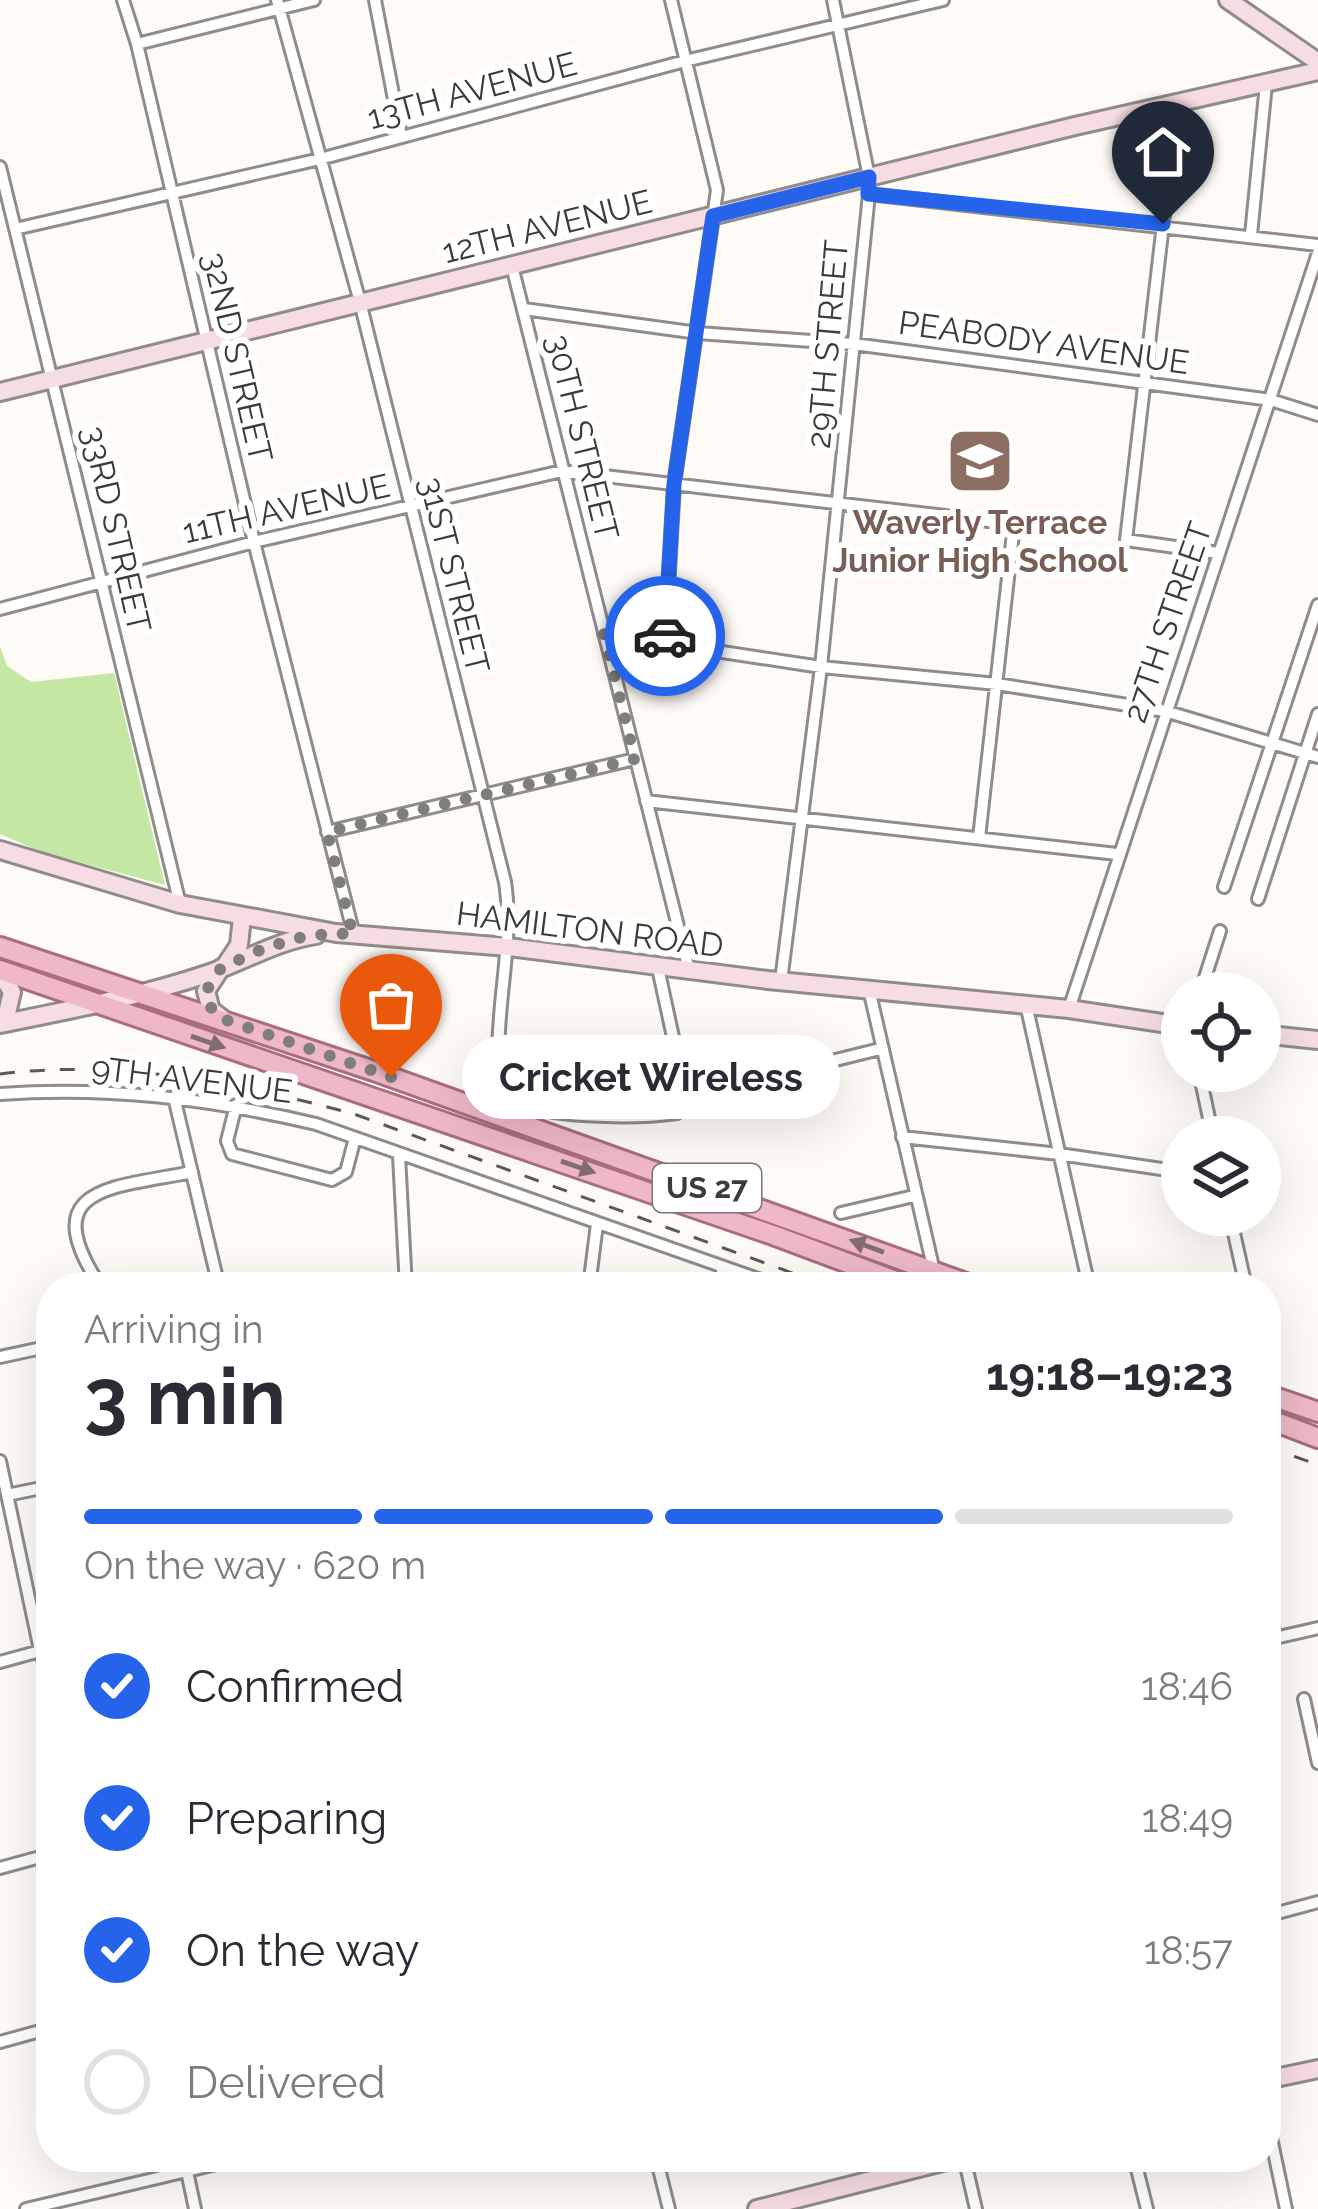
<!DOCTYPE html>
<meta charset="utf-8">
<style>
body{margin:0;font-family:Raleway,sans-serif;background:#f7f7f7;color:#2b2b33;height:100vh;display:flex;flex-direction:column;font-size:45px;white-space:nowrap}
*{box-sizing:border-box;margin:0}
p{font-size:39px;color:#7c7c81}
.icon{flex:none;width:66px;height:66px;fill:none;stroke:currentColor;stroke-width:2;stroke-linecap:round;stroke-linejoin:round}
.map{position:relative;flex:1;overflow:hidden}
.side{position:absolute;left:36px;top:1272px;width:1245px;height:900px;display:flex;flex-direction:column;background:#fff;border-radius:48px;box-shadow:0 12px 48px #0002}
.side>*{flex:none}
.buttons{position:absolute;left:1161px;top:972px;display:grid;gap:24px}
.buttons a{display:grid;place-items:center;width:120px;height:120px;border-radius:50%;background:#fff;box-shadow:0 12px 48px #0002;font-size:60px}
.pin{position:absolute;display:grid;place-items:center;width:102px;height:102px;color:#fff;margin:-123px -51px;border-radius:50% 50% 50% 0;rotate:-45deg;box-shadow:0 0 12px #0007}
.pin .icon{rotate:45deg}
.courier{position:absolute;display:grid;place-items:center;width:120px;height:120px;margin:-60px;border:9px solid #2563eb;border-radius:50%;background:#fff;color:#222;box-shadow:0 3px 15px #0007}
.bubble{position:absolute;height:84px;border-radius:42px;background:#fff;box-shadow:0 12px 48px #0002;font-size:39px;font-weight:700;line-height:84px;text-align:center}
.overview em{font-style:normal;font-weight:700}
.overview div{display:flex;flex-direction:column-reverse}
.overview{display:flex;align-items:center;justify-content:space-between;height:204px;padding:0 48px}
h1{font-size:78px;font-weight:700;line-height:90px}
.bar{display:grid;grid-template-columns:repeat(4,1fr);gap:18px 12px;align-content:center;height:144px;padding:0 48px}
.bar i{height:15px;border-radius:9px;background:#e1e1e2}
.bar .active{background:#2563eb}
.bar p{grid-column:span 4}
ol{padding:0 48px;list-style:none}
li{display:flex;align-items:center;gap:36px;height:132px}
li p{margin-inline-start:auto}
li .icon{padding:12px;border-radius:50%;background:#2563eb;color:#fff;stroke-width:4}
li:last-child{color:#7c7c81}
li i{width:66px;height:66px;border:6px solid #e1e1e2;border-radius:50%}
.map>svg:first-child{display:block}
.green{fill:#c4e7a3}
.lines{fill:none;stroke-linecap:round;stroke-linejoin:round}
.street-casing{stroke:#8f8c89;stroke-width:16}
.secondary-casing{stroke:#8f8c89;stroke-width:22}
.primary-casing{stroke:#a86e7d;stroke-width:24}
.street{stroke:#fff;stroke-width:10}
.secondary{stroke:#f6dce3;stroke-width:16}
.primary{stroke:#eeb8c7;stroke-width:18}
.rail{stroke:#5a5956;stroke-width:3;stroke-dasharray:15 15;stroke-linecap:butt}
.oneway{fill:#836d72}
.done{stroke:#807e7b;stroke-width:12;stroke-dasharray:0 21.6}
.route{stroke:#2563eb;stroke-width:15}
.labels{text-anchor:middle;stroke-width:12;stroke-linejoin:round;paint-order:stroke}
.shield{fill:#fff;stroke:#767674;stroke-width:3}
.shield-label{font-size:30px;font-weight:bold;fill:#3c3b39}
.street-label{font-size:33px;fill:#3c3b39;stroke:#fff}
.education-label{font-size:33px;font-weight:bold;fill:#785e54;stroke:#fff}
</style>
<div class="map">
<svg width="1318" height="2209" viewBox="0 0 1318 2209">
<rect width="100%" height="100%" fill="#fefaf6"/>
<path class="green" d="M0 646 7 666 31 682 114 673 165 885 41 852 0 834Z"/>
<g class="lines">
<g class="street-casing">
<path id="street" d="M123 0 137 44 254 542 354 935
M277 0 360 302 505 882C516 953 488 1026 503 1096 540 1119 634 1119 677 1113L686 1097 880 1049
M375 0 401 136
M137 44 314 0
M1177 105 1126 540 1218 553
M0 167 180 904
M869 194 1318 245
M15 229 320 159 685 61 943 0
M1251 235 1266 84
M512 266 689 970
M524 309 698 333 854 344 1271 400 1318 415
M0 609 254 542 562 471 1014 524 979 838
M604 634 821 667 997 684 1165 711 1318 757
M665 642 674 484 717 190 671 0
M646 801 1117 854
M327 832 635 759
M1224 887 1318 605
M1258 899 1318 714
M658 968 686 1097
M781 981 821 667 869 194V177L833 0
M869 989 934 1271
M1200 993 1220 931
M1026 1004 1088 1282
M1069 1009 1318 253
M1199 1071 1213 1137
M0 1094C108 1086 210 1099 316 1124L781 1287
M174 1097 219 1287
M236 1105 227 1141 232 1154 332 1180 346 1172 355 1138
M902 1137 1059 1154 1182 1172
M399 1156 406 1287
M841 1213 914 1196
M1230 1215 1246 1287
M101 1287C33 1185 114 1188 192 1172
M589 1287 597 1224
M719 1287 723 1267
M0 1357 51 1346
M0 1461 40 1650 51 1683
M7 1495 51 1486
M1266 1640 1318 1628
M0 1662 51 1648
M1304 1699 1318 1763
M0 1868 51 1854
M1266 1916 1318 1902
M0 2042 51 2028
M1266 2114 1286 2209
M184 2157 195 2209
M656 2157 669 2209
M964 2157 976 2209
M1134 2157 1147 2209
M26 2209 246 2157"/>
</g>
<g class="secondary-casing">
<path id="secondary" d="M1228 0 1318 62
M0 392 1075 126 1318 71
M0 850 180 904 336 933 508 947 768 980 1069 1009 1182 1026
M225 966 239 945 242 917
M221 968 206 991 211 1010 223 1019
M0 972 12 992 7 1013 0 1023
M0 1024C70 1010 142 996 210 973 246 960 277 941 316 935
M1260 1034 1318 1040
M1266 2080 1318 2069
M757 2209 962 2157"/>
</g>
<g class="primary-casing">
<path id="primary" d="M0 947 374 1071 977 1287
M0 970 773 1235 912 1287
M1266 1394 1318 1412
M1266 1418 1318 1438"/>
</g>
<use href="#street" class="street"/>
<use href="#secondary" class="secondary"/>
<use href="#primary" class="primary"/>
<path class="rail" d="M0 1074C120 1059 239 1083 354 1114L831 1287
M1266 1446 1318 1465"/>
</g>
<defs><path id="oneway-solid" d="M-6-.8H1V-3.2L6.5 0L1 3.2V.8H-6Z" transform="scale(3)"/></defs>
<g class="oneway">
<use href="#oneway-solid" transform="translate(208 1042) rotate(19)"/>
<use href="#oneway-solid" transform="translate(578 1167) rotate(19)"/>
<use href="#oneway-solid" transform="translate(867 1246) rotate(-160)"/>
</g>
<g class="lines">
<path class="done" d="M391 1077 223 1019 212 1010 206 991 221 968 265 948 302 937 336 933 353 935 327 832 635 759 604 634 665 642V636"/>
<path class="route" d="M665 636 674 484 713 216 869 177 868 194 1163 224"/>
</g>
<defs>
<g id="school-square" transform="scale(3.45)"><rect x="-9" y="-9" width="18" height="18" rx="4" fill="#8d6e63" stroke="#fff"/><path d="M0-5L7-2L0 1L-7-2ZM-4 1L0 2.5L4 1V4Q0 6-4 4Z" fill="#fff"/></g>
</defs>
<g fill-rule="evenodd">
<use href="#school-square" x="980" y="461"/>
</g>
<g class="labels">
<rect class="shield" x="653" y="1164" width="108" height="48" rx="9"/>
<g class="shield-label">
<text x="707" y="1198">US 27</text>
</g>
<g class="street-label">
<text transform="translate(472 90) rotate(-15)" y="12">13TH AVENUE</text>
<text transform="translate(547 226) rotate(-14)" y="12">12TH AVENUE</text>
<text transform="translate(1044 342) rotate(8)" y="12">PEABODY AVENUE</text>
<text transform="translate(827 344) rotate(-85)" y="12">29TH STREET</text>
<text transform="translate(238 357) rotate(77)" y="12">32ND STREET</text>
<text transform="translate(583 437) rotate(76)" y="12">30TH STREET</text>
<text transform="translate(286 508) rotate(-13)" y="12">11TH AVENUE</text>
<text transform="translate(117 529) rotate(77)" y="12">33RD STREET</text>
<text transform="translate(455 575) rotate(76)" y="12">31ST STREET</text>
<text transform="translate(1167 622) rotate(-71)" y="12">27TH STREET</text>
<text transform="translate(590 929) rotate(7)" y="12">HAMILTON ROAD</text>
<text transform="translate(192 1079) rotate(7)" y="12">9TH AVENUE</text>
</g>
<g class="education-label">
<text x="980" y="534">Waverly Terrace<tspan x="980" dy="38">Junior High School</tspan></text>
</g>
</g>
</svg>
<div class="buttons">
<a><svg class="icon" aria-label="locate" viewBox="0 0 24 24"><circle cx="12" cy="12" r="6"/><path d="M12 2v4M12 18v4M2 12h4M18 12h4"/></svg></a>
<a><svg class="icon" aria-label="layers" viewBox="0 0 24 24"><path d="M12 4l9 5-9 5-9-5zM3 14l9 5 9-5"/></svg></a>
</div>
<div class="pin" style="left:391px;top:1077px;background:#ea580c"><svg class="icon" aria-label="bag" viewBox="0 0 24 24"><path d="M5 8h14l-1 12H6zM9 8a3 3 0 0 1 6 0"/></svg></div>
<div class="pin" style="left:1163px;top:224px;background:#1f2937"><svg class="icon" aria-label="home" viewBox="0 0 24 24"><path d="M3 11l9-7 9 7M6 9v11h12V9"/></svg></div>
<div class="courier" style="left:665px;top:636px"><svg class="icon" aria-label="car" viewBox="0 0 24 24"><path d="M5 17H2v-5l4-1 3-4h7l3 4 3 1v5h-3M9 17h6M6 11h13"/><circle cx="7" cy="17" r="2"/><circle cx="17" cy="17" r="2"/></svg></div>
<div class="bubble" style="left:462px;top:1035px;width:378px">Cricket Wireless</div>
<section class="side">
<div class="overview"><div><h1>3 min</h1><p>Arriving in</p></div><em>19:18–19:23</em></div>
<div class="bar"><i class="active"></i><i class="active"></i><i class="active"></i><i></i><p>On the way · 620 m</p></div>
<ol>
<li><svg class="icon" aria-label="check" viewBox="0 0 24 24"><path d="M5 12l5 5 9-10"/></svg>Confirmed<p>18:46</p></li>
<li><svg class="icon" aria-label="check" viewBox="0 0 24 24"><path d="M5 12l5 5 9-10"/></svg>Preparing<p>18:49</p></li>
<li><svg class="icon" aria-label="check" viewBox="0 0 24 24"><path d="M5 12l5 5 9-10"/></svg>On the way<p>18:57</p></li>
<li><i></i>Delivered</li>
</ol>
</section>
</div>
